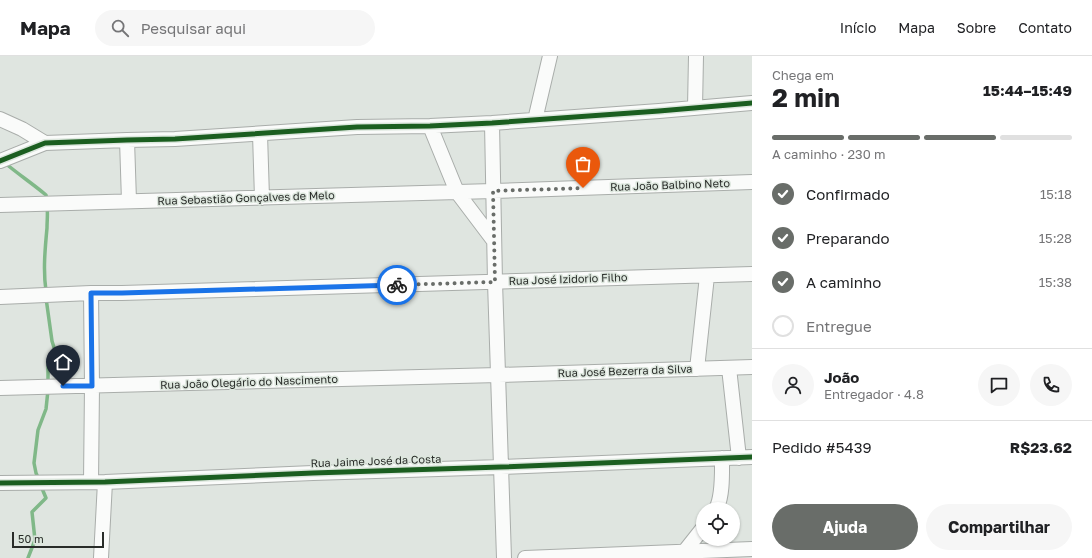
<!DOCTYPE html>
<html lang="pt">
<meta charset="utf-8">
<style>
body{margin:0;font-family:"Golos Text",sans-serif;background:#f6f6f6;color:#202124;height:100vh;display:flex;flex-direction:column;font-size:15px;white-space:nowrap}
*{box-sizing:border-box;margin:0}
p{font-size:13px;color:#757577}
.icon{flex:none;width:22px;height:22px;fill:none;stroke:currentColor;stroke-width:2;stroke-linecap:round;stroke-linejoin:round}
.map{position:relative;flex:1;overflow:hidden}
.drawer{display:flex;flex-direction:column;background:#fff;width:340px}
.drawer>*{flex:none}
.buttons{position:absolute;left:696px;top:446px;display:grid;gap:8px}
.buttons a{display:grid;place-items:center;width:44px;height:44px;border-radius:50%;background:#fff;box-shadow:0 1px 3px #0004;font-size:20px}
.scale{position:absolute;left:12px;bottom:10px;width:92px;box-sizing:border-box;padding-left:4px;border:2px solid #292c29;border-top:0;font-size:11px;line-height:14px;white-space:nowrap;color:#292c29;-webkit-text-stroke:3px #dde7de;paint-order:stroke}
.pin{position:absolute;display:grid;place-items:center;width:34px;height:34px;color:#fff;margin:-41px -17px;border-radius:50% 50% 50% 0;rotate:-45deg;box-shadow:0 0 4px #0007}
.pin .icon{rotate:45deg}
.courier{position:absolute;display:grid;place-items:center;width:40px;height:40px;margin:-20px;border:3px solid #1a73e8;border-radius:50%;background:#fff;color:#222;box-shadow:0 1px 5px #0007}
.overview em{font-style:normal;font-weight:700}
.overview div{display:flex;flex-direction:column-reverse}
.overview{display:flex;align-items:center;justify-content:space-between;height:68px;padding:0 20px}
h1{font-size:26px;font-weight:700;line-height:30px}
.bar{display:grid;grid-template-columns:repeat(4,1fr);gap:6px 4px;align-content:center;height:48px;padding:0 20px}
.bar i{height:5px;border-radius:3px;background:#e0e0e0}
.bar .active{background:#696d69}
.bar p{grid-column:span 4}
.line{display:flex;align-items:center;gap:10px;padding:0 20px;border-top:1px solid #e0e0e0}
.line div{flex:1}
.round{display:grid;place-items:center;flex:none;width:42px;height:42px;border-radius:21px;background:#f6f6f6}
ol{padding:0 20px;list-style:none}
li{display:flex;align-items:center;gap:12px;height:44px}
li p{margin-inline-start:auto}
li .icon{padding:4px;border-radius:50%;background:#696d69;color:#fff;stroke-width:4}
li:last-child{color:#757577}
li i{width:22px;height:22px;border:2px solid #e0e0e0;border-radius:50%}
.cta{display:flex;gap:8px;margin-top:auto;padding:8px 20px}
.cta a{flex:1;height:46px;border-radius:24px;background:#696d69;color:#fff;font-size:16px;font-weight:700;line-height:46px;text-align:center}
.cta a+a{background:#f6f6f6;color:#202124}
header{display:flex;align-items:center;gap:24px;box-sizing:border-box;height:56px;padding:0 20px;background:#fff;border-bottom:1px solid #e0e0e0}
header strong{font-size:19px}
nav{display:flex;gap:22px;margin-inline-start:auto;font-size:14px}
.search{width:280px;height:36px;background:#f6f6f6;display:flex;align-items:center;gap:10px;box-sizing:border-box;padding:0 14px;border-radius:22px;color:#757577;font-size:15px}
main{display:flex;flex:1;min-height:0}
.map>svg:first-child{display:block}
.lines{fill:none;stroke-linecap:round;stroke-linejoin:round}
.stream{stroke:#80b888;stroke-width:3.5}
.street-casing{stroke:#a9adaa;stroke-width:16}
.street{stroke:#fafbfa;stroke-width:14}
.cycleway-casing{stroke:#dde7de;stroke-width:8}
.cycleway{stroke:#1b5e20;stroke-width:5}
.done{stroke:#696d69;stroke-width:4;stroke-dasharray:0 7.2}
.route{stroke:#1a73e8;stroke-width:5}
.labels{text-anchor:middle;stroke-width:3;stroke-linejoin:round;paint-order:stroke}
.street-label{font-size:11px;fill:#292c29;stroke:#dde7de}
</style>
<header>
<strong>Mapa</strong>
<div class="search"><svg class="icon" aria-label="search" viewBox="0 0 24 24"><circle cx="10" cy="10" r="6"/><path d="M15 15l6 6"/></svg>Pesquisar aqui</div>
<nav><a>Início</a><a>Mapa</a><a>Sobre</a><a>Contato</a></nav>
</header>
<main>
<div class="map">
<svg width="752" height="502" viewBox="0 0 752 502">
<rect width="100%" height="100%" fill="#dfe5e0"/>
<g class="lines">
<path class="stream" d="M5 107C18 118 33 128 46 139L47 144
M46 235C43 215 45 193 47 172 47 164 48 158 47 150
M46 242 52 285 56 298 48 310V328
M39 424 36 417 34 407 38 374 46 353 48 334
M28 502 35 484 32 456 46 442 41 430"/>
<g class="street-casing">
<path id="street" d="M695 52 696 0
M0 63 22 73 45 87
M535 64 550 0
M492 67 495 226 504 502
M430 70 457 136 494 185
M260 78 262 142
M127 84 129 145
M0 105 45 87 127 84 175 83 357 71 430 70 492 67 659 55 752 47
M0 149 493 135 752 126
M91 237 92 330 91 426
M0 241 91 237H122L752 218
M729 312 739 402
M697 313 707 220
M0 332 498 319 752 311
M0 427 105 426 313 417 501 411 752 401
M716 453C723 441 722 416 722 402
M684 496 703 472
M101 502 105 426
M525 502 752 493"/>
</g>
<use href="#street" class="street"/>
<g class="cycleway-casing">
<path id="cycleway" d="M0 105 45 87 127 84 175 83 357 71 430 70 492 67 659 55 752 47
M0 427 105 426 313 417 501 411 752 401"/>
</g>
<use href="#cycleway" class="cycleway"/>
</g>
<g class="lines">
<path class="done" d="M397 229 495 226 493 135 583 132"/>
<path class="route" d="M63 330H92L91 237H122L397 229"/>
</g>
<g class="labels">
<g class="street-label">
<text transform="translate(670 129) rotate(-2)" y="4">Rua João Balbino Neto</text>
<text transform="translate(246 142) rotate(-2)" y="4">Rua Sebastião Gonçalves de Melo</text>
<text transform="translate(568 223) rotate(-2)" y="4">Rua José Izidorio Filho</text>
<text transform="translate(625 315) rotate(-2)" y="4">Rua José Bezerra da Silva</text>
<text transform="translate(249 326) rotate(-2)" y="4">Rua João Olegário do Nascimento</text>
<text transform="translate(376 405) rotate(-2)" y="4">Rua Jaime José da Costa</text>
</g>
</g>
</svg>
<div class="buttons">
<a><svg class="icon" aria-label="locate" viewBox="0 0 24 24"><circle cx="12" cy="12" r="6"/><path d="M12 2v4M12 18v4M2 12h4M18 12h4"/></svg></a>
</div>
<div class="scale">50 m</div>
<div class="pin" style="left:583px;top:132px;background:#ea580c"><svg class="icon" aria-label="bag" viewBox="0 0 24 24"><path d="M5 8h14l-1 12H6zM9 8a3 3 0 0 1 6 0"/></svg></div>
<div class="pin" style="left:63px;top:330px;background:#1f2937"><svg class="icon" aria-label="home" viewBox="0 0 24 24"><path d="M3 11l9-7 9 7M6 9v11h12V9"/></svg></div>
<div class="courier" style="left:397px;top:229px"><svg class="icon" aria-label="bike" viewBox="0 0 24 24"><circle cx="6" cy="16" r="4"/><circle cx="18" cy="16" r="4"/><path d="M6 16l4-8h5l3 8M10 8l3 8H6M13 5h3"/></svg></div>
</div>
<section class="drawer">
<div class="overview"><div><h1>2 min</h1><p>Chega em</p></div><em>15:44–15:49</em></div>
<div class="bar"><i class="active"></i><i class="active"></i><i class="active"></i><i></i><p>A caminho · 230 m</p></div>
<ol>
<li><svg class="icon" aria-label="check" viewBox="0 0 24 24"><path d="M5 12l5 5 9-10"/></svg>Confirmado<p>15:18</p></li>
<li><svg class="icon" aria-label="check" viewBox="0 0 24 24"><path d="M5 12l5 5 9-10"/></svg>Preparando<p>15:28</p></li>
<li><svg class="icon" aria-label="check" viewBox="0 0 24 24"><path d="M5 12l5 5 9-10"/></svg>A caminho<p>15:38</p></li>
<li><i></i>Entregue</li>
</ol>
<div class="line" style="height:72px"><a class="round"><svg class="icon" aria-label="person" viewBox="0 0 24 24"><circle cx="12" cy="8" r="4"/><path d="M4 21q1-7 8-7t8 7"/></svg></a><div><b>João</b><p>Entregador · 4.8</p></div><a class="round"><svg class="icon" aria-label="chat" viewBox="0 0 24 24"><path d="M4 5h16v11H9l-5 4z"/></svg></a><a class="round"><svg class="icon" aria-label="phone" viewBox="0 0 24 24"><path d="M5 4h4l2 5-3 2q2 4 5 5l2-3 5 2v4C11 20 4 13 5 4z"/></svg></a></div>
<div class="line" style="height:52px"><div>Pedido #5439</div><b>R$23.62</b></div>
<div class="cta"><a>Ajuda</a><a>Compartilhar</a></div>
</section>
</main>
